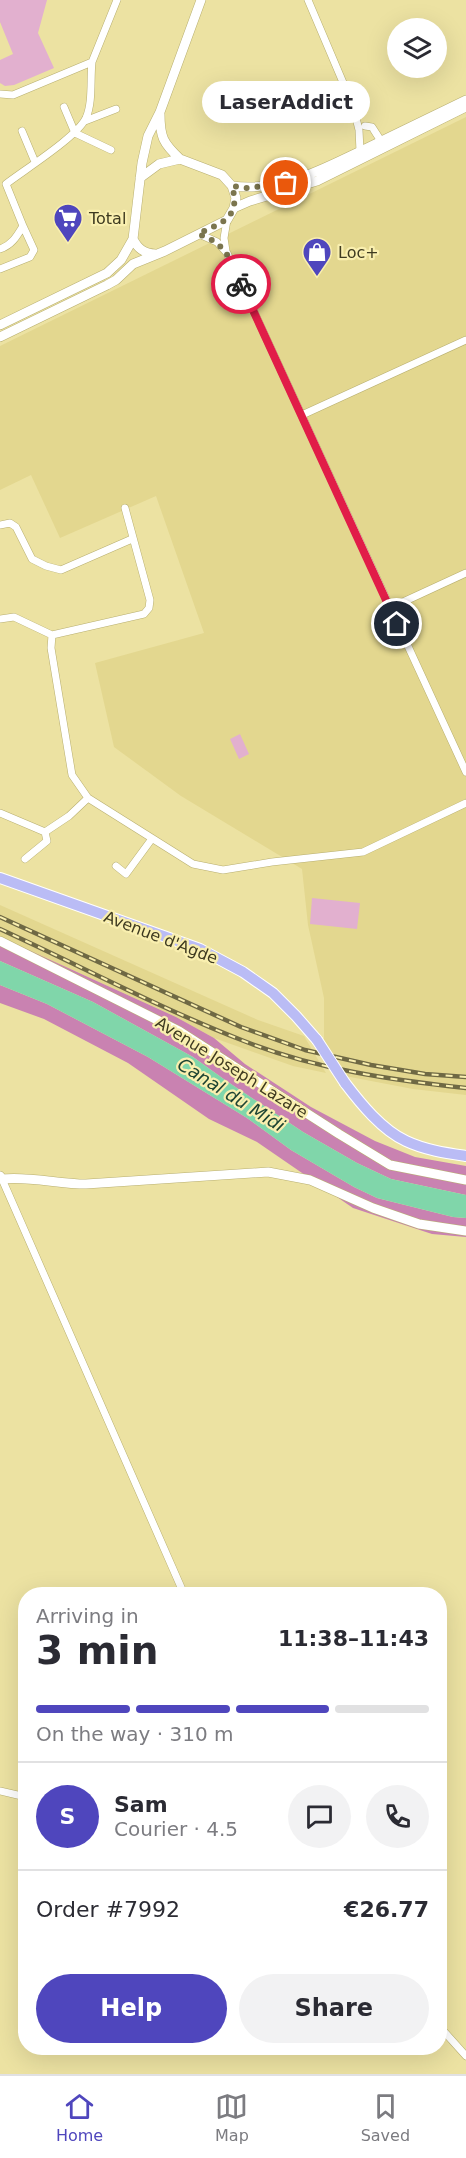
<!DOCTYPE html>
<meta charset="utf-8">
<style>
body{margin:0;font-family:"DejaVu Sans",sans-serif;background:#f2f2f3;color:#2b2b33;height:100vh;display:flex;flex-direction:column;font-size:22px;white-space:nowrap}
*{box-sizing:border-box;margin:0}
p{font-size:20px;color:#7c7c81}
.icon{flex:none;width:33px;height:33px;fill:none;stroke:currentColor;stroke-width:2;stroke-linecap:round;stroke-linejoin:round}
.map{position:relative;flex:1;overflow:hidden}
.panel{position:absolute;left:18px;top:1587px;width:429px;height:468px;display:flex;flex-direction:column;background:#fff;border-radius:24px;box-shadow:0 6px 24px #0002}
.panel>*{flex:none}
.tools{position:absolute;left:387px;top:18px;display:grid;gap:12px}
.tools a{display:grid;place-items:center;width:60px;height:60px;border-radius:50%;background:#fff;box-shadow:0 6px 24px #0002;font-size:30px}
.pin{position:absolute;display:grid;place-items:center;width:51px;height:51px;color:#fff;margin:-26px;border:3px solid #fff;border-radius:50%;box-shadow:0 2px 6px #0007}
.courier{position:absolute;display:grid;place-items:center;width:60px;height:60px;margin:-30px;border:4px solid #e11d48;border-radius:50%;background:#fff;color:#222;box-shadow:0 2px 8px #0007}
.bubble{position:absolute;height:42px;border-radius:21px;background:#fff;box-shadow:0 6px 24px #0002;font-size:20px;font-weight:800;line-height:42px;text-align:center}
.head em{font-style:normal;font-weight:800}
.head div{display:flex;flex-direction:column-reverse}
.head{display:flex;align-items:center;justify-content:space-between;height:102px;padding:0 18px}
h1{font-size:39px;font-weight:800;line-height:45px}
.bar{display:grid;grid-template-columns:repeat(4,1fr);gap:9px 6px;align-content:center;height:72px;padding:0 18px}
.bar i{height:8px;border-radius:4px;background:#e1e1e2}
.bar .current{background:#4f46bd}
.bar p{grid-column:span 4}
.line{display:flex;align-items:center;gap:15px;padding:0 18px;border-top:2px solid #e1e1e2}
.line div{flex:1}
.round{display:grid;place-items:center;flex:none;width:63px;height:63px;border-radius:32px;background:#f2f2f3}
.primary-button{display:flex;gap:12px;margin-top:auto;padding:12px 18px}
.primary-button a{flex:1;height:69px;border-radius:36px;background:#4f46bd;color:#fff;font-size:24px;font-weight:800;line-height:69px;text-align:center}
.primary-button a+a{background:#f2f2f3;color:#2b2b33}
.dock{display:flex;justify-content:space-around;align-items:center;height:84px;border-top:2px solid #e1e1e2;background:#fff;font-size:16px;color:#7c7c81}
.dock a{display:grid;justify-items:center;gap:3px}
.dock .current{color:#4f46bd}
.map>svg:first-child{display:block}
.built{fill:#e3d78f}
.green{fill:#e2b0cf}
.forest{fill:#c982b1}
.water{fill:#80d6aa}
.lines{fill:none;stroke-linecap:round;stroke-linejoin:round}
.street-casing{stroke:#b8af70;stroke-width:8}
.secondary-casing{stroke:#b8af70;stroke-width:10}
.primary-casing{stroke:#fff;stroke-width:12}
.street{stroke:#fff;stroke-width:7}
.secondary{stroke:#fff;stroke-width:9}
.primary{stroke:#babcf5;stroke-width:10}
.rail-casing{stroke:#6f6944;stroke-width:4.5}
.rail{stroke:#f9efaf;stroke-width:2;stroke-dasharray:7;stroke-linecap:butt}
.primary-bridge-casing{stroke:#fff;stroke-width:12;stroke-linecap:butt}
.primary-bridge{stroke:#babcf5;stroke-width:10}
.done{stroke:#7b754e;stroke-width:6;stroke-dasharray:0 10.8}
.route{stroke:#e11d48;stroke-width:8}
.labels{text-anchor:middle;stroke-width:4.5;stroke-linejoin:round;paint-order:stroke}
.poi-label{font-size:16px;fill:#3e3a20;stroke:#f9efaf;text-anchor:start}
.street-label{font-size:16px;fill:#3e3a20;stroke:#f9efaf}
.water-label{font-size:18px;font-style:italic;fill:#1e4432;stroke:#f9efaf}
</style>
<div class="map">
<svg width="466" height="2074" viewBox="0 0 466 2074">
<rect width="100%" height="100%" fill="#ece2a2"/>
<path class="built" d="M466 117V1095L413 1089 345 1076 324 1040V998L308 925 302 869 181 796 114 747 95 663 204 633 156 496 60 538 31 475 0 490V346Z
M0 905 258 1020 304 1036 326 1073 293 1066 214 1038 176 1017 0 937Z"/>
<path class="green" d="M0 0H47L38 33 54 68 14 85 5 86 0 83V60L13 54 0 22Z
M240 734 249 754 239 759 230 739Z
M312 898 360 903 357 929 310 924Z"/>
<path class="forest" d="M0 937 176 1017 214 1038 245 1064 311 1107 375 1141 415 1157 466 1166V1195L391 1179 357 1163 303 1132 225 1080 193 1057 93 1002 0 961Z
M0 985 47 1004 148 1057 247 1118 291 1150 354 1187 377 1198 453 1217 466 1218V1237L432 1234 353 1208 257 1142 209 1119 128 1063 44 1019 0 1003Z"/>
<path class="water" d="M0 961 93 1002 193 1057 225 1080 303 1132 357 1163 391 1179 466 1195V1218L453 1217 377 1198 354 1187 291 1150 247 1118 148 1057 47 1004 0 985Z"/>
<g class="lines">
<g class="street-casing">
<path id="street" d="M308 0 353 106 359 130 360 151
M0 94 13 95 92 62 117 0
M64 107 75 133 111 150
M85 121 116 109
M365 126 372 127 381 141
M22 131 35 162
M199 234 217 242 227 253 466 772
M0 249C12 245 17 236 23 226L6 184C24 170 77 137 86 118 93 102 90 80 92 62
M226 251 224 238 227 220
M0 269 30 257 34 250 23 226
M302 415 466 340
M0 525 10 523 16 527 32 559 46 566 61 570 132 539
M390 608 466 573
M0 619 14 617 52 635
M52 635 51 648 72 775 88 798 193 864 223 870 272 862 363 852 466 803
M52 635 144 614 149 608 150 600 125 508
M0 813 45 832 69 816 88 798
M25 859 47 841 45 832
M116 866 126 874 151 840
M2 1179 184 1594
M0 1791 26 1797
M440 2027 466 2056"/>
</g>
<g class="secondary-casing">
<path id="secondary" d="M160 114C160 137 163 143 180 159
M232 186C284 192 322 169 367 148 400 132 433 116 466 100
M234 208 250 201 317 181 466 107
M155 254C144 253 138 249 133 239L142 163 148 136 160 112 201 0
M0 325 107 273 121 260 133 239
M0 337 107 285 116 280 133 264 165 251 227 220 234 208 236 198 232 186 222 175 180 159 159 164 140 178
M0 941 179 1031 339 1134 390 1165 466 1180
M0 1176 2 1179C30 1176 58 1184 86 1184L268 1172 310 1180 373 1208 419 1224 466 1231"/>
</g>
<g class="primary-casing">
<path id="primary" d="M0 878 200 949 243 972 273 993 296 1016 317 1040
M345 1083C361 1104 382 1130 406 1141 425 1150 446 1153 466 1156"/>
</g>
<use href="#street" class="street"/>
<use href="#secondary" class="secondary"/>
<use href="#primary" class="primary"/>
<g class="rail-casing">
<path id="rail" d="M0 917 241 1027 305 1050 371 1065 425 1074 466 1077
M0 929C81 966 161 1009 244 1041 315 1069 391 1080 466 1088"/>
</g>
<use href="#rail" class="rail"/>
<g class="primary-bridge-casing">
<path id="primary-bridge" d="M317 1040 345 1083"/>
</g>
<use href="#primary-bridge" class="primary-bridge"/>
</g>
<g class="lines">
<path class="done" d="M241 284C229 258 227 244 198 234 223 222 241 218 232 186L247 188 286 183"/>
<path class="route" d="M241 284 397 624"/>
</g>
<defs>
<g id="supermarket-pin" transform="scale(1.5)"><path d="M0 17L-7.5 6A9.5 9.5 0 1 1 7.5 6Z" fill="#4f46bd" stroke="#f9efaf"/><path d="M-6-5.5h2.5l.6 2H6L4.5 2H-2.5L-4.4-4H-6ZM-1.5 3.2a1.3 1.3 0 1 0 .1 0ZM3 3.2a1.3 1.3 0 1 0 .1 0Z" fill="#fff"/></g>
<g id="shop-pin" transform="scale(1.5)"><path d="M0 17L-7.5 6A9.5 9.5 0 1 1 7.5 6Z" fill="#4f46bd" stroke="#f9efaf"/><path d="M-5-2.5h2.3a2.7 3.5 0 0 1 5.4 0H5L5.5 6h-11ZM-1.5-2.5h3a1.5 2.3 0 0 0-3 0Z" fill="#fff"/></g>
</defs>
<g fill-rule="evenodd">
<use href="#supermarket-pin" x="68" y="218"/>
<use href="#shop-pin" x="317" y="252"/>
</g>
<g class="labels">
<g class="poi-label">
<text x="89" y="224">Total</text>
<text x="338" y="258">Loc+</text>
</g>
<g class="street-label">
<text transform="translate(161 937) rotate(21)" y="6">Avenue d'Agde</text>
<text transform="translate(232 1067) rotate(32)" y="6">Avenue Joseph Lazare</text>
</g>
<g class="water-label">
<text transform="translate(231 1095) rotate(32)" y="6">Canal du Midi</text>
</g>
</g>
</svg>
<div class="tools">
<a><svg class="icon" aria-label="layers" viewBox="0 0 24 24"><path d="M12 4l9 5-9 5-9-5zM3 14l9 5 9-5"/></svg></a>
</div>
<div class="pin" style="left:286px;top:183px;background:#ea580c"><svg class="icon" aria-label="bag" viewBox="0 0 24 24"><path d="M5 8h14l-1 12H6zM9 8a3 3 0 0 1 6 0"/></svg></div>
<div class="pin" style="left:397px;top:624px;background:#1f2937"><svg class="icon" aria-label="home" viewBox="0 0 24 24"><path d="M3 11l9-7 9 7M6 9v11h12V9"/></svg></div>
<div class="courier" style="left:241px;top:284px"><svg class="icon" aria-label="bike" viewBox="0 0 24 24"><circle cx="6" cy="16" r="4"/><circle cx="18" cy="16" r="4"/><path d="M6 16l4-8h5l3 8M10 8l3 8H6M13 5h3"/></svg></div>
<div class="bubble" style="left:202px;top:81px;width:168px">LaserAddict</div>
<section class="panel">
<div class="head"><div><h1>3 min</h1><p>Arriving in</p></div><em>11:38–11:43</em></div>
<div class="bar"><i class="current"></i><i class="current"></i><i class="current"></i><i></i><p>On the way · 310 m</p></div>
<div class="line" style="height:108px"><b class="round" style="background:#4f46bd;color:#fff">S</b><div><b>Sam</b><p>Courier · 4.5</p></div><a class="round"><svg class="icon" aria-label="chat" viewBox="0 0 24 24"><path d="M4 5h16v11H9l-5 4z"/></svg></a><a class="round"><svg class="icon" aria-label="phone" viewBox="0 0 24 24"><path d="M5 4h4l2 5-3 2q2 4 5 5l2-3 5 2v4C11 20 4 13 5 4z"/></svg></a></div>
<div class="line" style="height:78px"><div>Order #7992</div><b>€26.77</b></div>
<div class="primary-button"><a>Help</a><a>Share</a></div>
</section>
</div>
<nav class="dock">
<a class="current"><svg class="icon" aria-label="home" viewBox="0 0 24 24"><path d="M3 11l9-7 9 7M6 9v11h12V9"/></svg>Home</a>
<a><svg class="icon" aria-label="map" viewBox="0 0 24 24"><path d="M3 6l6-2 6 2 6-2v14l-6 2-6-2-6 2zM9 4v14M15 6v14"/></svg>Map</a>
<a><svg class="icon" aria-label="saved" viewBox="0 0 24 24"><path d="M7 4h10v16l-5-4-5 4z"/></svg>Saved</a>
</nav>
